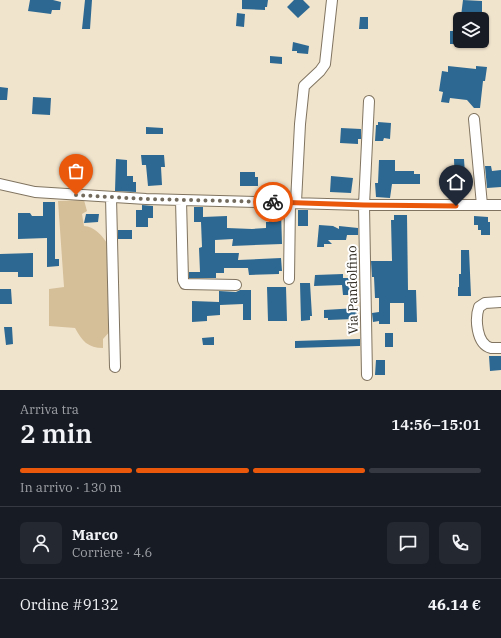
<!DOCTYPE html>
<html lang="it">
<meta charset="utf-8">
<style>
body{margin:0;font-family:"IBM Plex Serif",serif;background:#242831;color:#f1f3f6;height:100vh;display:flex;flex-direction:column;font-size:15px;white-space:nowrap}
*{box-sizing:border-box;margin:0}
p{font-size:13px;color:#9ea1a6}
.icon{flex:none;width:22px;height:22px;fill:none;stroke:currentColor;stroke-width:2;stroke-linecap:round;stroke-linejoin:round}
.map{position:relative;height:390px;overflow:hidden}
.panel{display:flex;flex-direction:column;background:#171b24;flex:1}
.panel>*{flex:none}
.buttons{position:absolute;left:453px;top:12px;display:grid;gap:8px}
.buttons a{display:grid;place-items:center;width:36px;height:36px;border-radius:6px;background:#171b24;box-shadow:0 1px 3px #0004;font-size:20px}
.pin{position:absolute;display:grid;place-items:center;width:34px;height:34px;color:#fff;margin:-41px -17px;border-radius:50% 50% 50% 0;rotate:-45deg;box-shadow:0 0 4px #0007}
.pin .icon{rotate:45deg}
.courier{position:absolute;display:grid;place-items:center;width:40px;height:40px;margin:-20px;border:3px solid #ea580c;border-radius:50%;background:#fff;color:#222;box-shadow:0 1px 5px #0007}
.headline em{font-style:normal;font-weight:600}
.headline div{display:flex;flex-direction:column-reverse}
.headline{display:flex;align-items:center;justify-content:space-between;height:68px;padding:0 20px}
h1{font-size:26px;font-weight:600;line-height:30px}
.bar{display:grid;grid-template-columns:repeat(4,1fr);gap:6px 4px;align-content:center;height:48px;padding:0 20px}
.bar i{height:5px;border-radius:3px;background:#363941}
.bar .current{background:#ea580c}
.bar p{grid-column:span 4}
.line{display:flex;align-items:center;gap:10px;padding:0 20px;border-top:1px solid #363941}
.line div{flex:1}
.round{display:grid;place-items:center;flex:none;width:42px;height:42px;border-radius:6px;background:#242831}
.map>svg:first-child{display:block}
.green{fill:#d5bf99}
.building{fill:#2c6892}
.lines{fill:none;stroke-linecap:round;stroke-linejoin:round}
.minor-casing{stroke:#807460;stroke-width:12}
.minor{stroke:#fff;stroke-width:10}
.done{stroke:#736b5d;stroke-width:4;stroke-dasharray:0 7.2}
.route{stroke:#ea580c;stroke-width:5}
.labels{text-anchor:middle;stroke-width:4;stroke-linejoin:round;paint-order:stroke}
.street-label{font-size:13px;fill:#2f2a21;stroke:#fff}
</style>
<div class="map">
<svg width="501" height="390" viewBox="0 0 501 390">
<rect width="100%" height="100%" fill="#f1e4cd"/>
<path class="green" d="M84 200 87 211 82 214 84 226C94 226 103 236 108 245L112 329 103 339V348C88 348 82 341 75 328L49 326V289L64 287 58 201Z"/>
<path class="building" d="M30 0H53L61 2 60 10H52L51 14 28 11Z
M85 0H92L90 29H82Z
M242 0H268L267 7H265V10L242 9Z
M294 0H303L310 7 298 18 287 7Z
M463 0 482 1V16H461Z
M237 13 245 14 244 27 236 26Z
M360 17H368V29H359Z
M450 31H460V44H450Z
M293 42 309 46 308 54 297 53V51H292Z
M270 56 282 57V64L270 63Z
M448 66 476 69V66L487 67 485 81H483L480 108H474L467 100 450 98 449 103 441 102 443 92 439 91 442 71 448 72Z
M0 87 8 88 7 100H0Z
M33 97 51 98 50 115 32 114Z
M378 122 391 123 390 139 384 138 383 141H375L376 125H378Z
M146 127 163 128V134H146Z
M341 128 361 129V139H358V144L340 143Z
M141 155H164L165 167H161L162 185 148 186 146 165H142Z
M116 159 127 160V176H133V182H136V192L115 191Z
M454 159H464L465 174H470V185H464V187H455Z
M379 160H395V171H414V174H420V184H392L390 198 376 197 375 183H378Z
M485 166H491L492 171 501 170V187L487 188Z
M240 172H255V177H258V186H240Z
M331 176 353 178 351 193 330 192Z
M43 202H55V259H59V266L47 267V238L18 239V213H30L32 216H43Z
M142 205 153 206V218H148V227H136V210H142Z
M194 207H203V217L227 216V228L252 229 266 228V222H269V215H273V212H281L282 244 232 246 233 239 215 240V253H239L238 260 281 258 282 271H279V274L249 275 248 268H224V273H216V278H189V272H200L199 248 202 247 201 222H194Z
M298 210H308V226H298Z
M86 214H99L98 222 84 223Z
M394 215H407L408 290H416L417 322H404V303H390V324H379V321L373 322 372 313 379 312V298H375L374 277H372L371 261H392L391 220H394Z
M474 216 488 217V222H490V235H481V230H478V225H474Z
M319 225 333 226 339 229V226L358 228V235H347L346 240H328L332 244H324V247H317Z
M118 230H132V239H118Z
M461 250H469L471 296H458V287H459V274H461Z
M33 253V277H18V272H0V254Z
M343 274V278H351V281H353L354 291H352V295H343L342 285 314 286 315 275Z
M300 283H310L312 316H310V320L301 321Z
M267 287H286L287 321H268Z
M0 289H11L12 304H0Z
M240 290H251V320H243V304L220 305V315L207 316V321L192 322V301L219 302V291L236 292Z
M357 308V317H354V319L328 320V318H324V310Z
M4 327H12L13 344 6 345Z
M385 333H393V347H385Z
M214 337V345H203L202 338Z
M360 339V346L295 348V341Z
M489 356H501V370L490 371Z
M376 360H385V375H375Z"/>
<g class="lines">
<g class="minor-casing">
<path id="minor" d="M474 119 482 205
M0 184 35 192 146 199 364 205H501
M111 197 115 367
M181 200 183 280 185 284 236 285
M296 202 300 124 304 86 320 71 325 64 332 0
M289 279 290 202
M501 302 485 303 479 307C475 318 476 344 491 348 494 348 498 348 501 348
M367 375 364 205 369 101"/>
</g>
<use href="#minor" class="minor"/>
</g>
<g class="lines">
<path class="done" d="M76 195 146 199 273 202"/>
<path class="route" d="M273 202 364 205 456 206"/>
</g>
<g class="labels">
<g class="street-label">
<text transform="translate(352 290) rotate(-91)" y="5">Via Pandolfino</text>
</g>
</g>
</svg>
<div class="buttons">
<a><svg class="icon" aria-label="layers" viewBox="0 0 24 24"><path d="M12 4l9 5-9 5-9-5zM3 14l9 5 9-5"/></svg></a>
</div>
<div class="pin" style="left:76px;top:195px;background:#ea580c"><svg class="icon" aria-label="bag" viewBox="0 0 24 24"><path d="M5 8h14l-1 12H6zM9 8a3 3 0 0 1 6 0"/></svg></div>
<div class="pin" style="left:456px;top:206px;background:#1f2937"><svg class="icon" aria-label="home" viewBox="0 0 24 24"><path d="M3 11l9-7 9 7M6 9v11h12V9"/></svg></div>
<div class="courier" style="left:273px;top:202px"><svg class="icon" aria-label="bike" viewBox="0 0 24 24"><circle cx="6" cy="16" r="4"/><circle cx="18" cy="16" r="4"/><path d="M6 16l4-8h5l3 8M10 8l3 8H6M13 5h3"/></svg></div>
</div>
<section class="panel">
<div class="headline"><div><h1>2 min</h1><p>Arriva tra</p></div><em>14:56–15:01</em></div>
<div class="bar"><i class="current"></i><i class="current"></i><i class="current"></i><i></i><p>In arrivo · 130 m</p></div>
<div class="line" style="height:72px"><a class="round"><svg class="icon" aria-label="person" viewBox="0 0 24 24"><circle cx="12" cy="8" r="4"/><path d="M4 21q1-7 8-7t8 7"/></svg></a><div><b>Marco</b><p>Corriere · 4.6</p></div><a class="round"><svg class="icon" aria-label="chat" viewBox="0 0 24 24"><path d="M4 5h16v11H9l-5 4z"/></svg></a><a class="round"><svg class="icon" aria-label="phone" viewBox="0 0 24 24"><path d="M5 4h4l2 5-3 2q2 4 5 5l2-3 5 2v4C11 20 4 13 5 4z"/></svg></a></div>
<div class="line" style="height:52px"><div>Ordine #9132</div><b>46.14 €</b></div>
</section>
